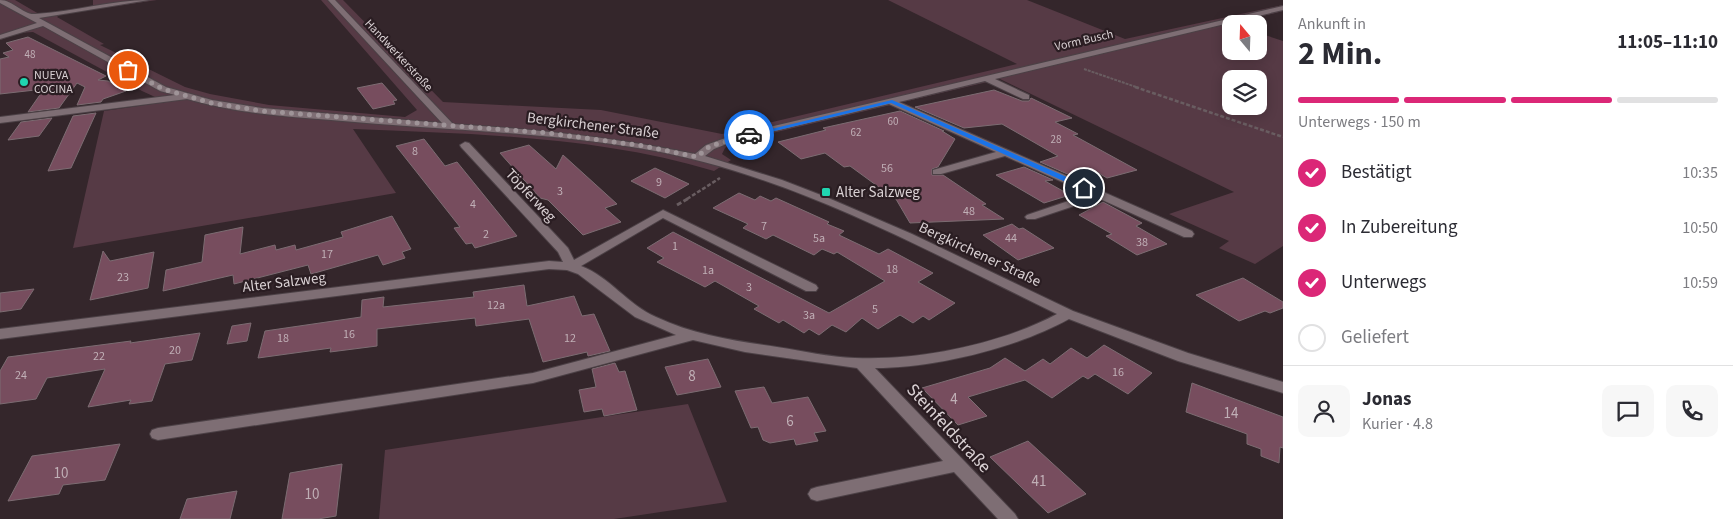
<!DOCTYPE html>
<html lang="de">
<meta charset="utf-8">
<style>
body{margin:0;font-family:"Source Sans 3",sans-serif;background:#f7f7f7;color:#2b2b33;height:100vh;display:flex;flex-direction:column;font-size:19px;white-space:nowrap}
*{box-sizing:border-box;margin:0}
p{font-size:16px;color:#7c7c81}
.icon{flex:none;width:28px;height:28px;fill:none;stroke:currentColor;stroke-width:2;stroke-linecap:round;stroke-linejoin:round}
.map{position:relative;flex:1;overflow:hidden}
.sheet{display:flex;flex-direction:column;background:#fff;width:450px}
.sheet>*{flex:none}
.needle{width:32px;rotate:341deg}
.tools{position:absolute;left:1222px;top:15px;display:grid;gap:10px}
.tools a{display:grid;place-items:center;width:45px;height:45px;border-radius:10px;background:#fff;box-shadow:0 2px 12px #0003;font-size:25px}
.pin{position:absolute;display:grid;place-items:center;width:42px;height:42px;color:#fff;margin:-21px;border:2px solid #fff;border-radius:50%;box-shadow:0 1px 5px #0007}
.courier{position:absolute;display:grid;place-items:center;width:50px;height:50px;margin:-25px;border:4px solid #1a73e8;border-radius:50%;background:#fff;color:#222;box-shadow:0 1px 6px #0007}
.summary em{font-style:normal;font-weight:700}
.summary div{display:flex;flex-direction:column-reverse}
.summary{display:flex;align-items:center;justify-content:space-between;height:85px;padding:0 15px}
h1{font-size:32px;font-weight:700;line-height:38px}
.bar{display:grid;grid-template-columns:repeat(4,1fr);gap:8px 5px;align-content:center;height:60px;padding:0 15px}
.bar i{height:6px;border-radius:4px;background:#e1e1e2}
.bar .current{background:#db2777}
.bar p{grid-column:span 4}
.line{display:flex;align-items:center;gap:12px;padding:0 15px;border-top:1px solid #e1e1e2}
.line div{flex:1}
.round{display:grid;place-items:center;flex:none;width:52px;height:52px;border-radius:10px;background:#f7f7f7}
ol{padding:0 15px;list-style:none}
li{display:flex;align-items:center;gap:15px;height:55px}
li p{margin-inline-start:auto}
li .icon{padding:5px;border-radius:50%;background:#db2777;color:#fff;stroke-width:4}
li:last-child{color:#7c7c81}
li i{width:28px;height:28px;border:2px solid #e1e1e2;border-radius:50%}
main{display:flex;flex:1;min-height:0}
.map>svg:first-child{display:block}
.green{fill:#563a45;fill-rule:evenodd}
.building{fill:#774d5e;stroke:#7c6c72}
.lines{fill:none;stroke-linecap:round;stroke-linejoin:round}
.minor-casing{stroke:#4c4146;stroke-width:2}
.path-far2{stroke:#695d61;stroke-width:2;stroke-dasharray:3 1;stroke-linecap:butt}
.path-far1{stroke:#695d61;stroke-width:2.5;stroke-dasharray:4 2;stroke-linecap:butt}
.path{stroke:#695d61;stroke-width:3;stroke-dasharray:5 2.5;stroke-linecap:butt}
.minor{fill:#7e6e74;fill-rule:evenodd}
.route{fill:#1a73e8}
.done{stroke:#9f9498;stroke-width:5;stroke-dasharray:0 9}
.poi-dot{fill:#20d5b0;stroke:#2a1d22;stroke-width:2}
.labels{text-anchor:middle;stroke-width:4.5;stroke-linejoin:round;paint-order:stroke}
.far-number-label{font-size:11px;fill:#c0afb6}
.far-street-label{font-size:12px;fill:#d9d0d3;stroke:#2a1d22}
.far-poi-label{font-size:12px;fill:#d9d0d3;stroke:#2a1d22;text-anchor:start}
.number-label{font-size:12px;fill:#c0afb6}
.street-label{font-size:15px;fill:#d9d0d3;stroke:#2a1d22}
.poi-label{font-size:15px;fill:#d9d0d3;stroke:#2a1d22;text-anchor:start}
.near-number-label{font-size:15px;fill:#c0afb6}
.near-street-label{font-size:18px;fill:#d9d0d3;stroke:#2a1d22}
</style>
<main>
<div class="map">
<svg width="1283" height="519" viewBox="0 0 1283 519">
<rect width="100%" height="100%" fill="#34262b"/>
<path class="green" d="M0 0H15L39 14 93 6V0H157L61 14 57 17 104 44 100 45 185 87 210 94 269 105 405 117 417 110 321 0H343L443 102 601 110 722 134 1017 64 888 0H1027L1125 39 1283 5V11L1230 24 1231 51H1259V33L1283 41V246L1255 264 1219 248 1229 241 1169 214 1234 192 1000 79 731 143 725 148 722 154 731 160 714 171C598 136 474 134 353 129L396 193 73 248 104 111 166 102 142 91 33 32 19 33 0 40ZM1231 79H1259V106H1231Z
M688 404 727 502 614 519H379L385 450Z"/>
<path class="building" d="M28 37 106 76 98 80 108 81 126 91 103 99 101 102 77 105 85 87 77 83 59 108 28 112 44 89 0 94V59L9 57 3 53 13 50 6 43Z
M382 83 397 100 393 101 395 104 373 109 357 88Z
M994 90 1022 101H1029L1031 98 1072 118 1055 122 1078 134 1073 135 1137 170 1107 178 1095 171 1072 176 1040 162 1058 156 1002 124 964 128 915 107Z
M900 111 944 131H942L955 139 938 167 932 169V175H943L986 204 982 205 1004 219 910 223 893 194 891 196 850 166 844 167 825 153 801 159 778 142 826 130 823 128Z
M96 113 71 168 48 171 73 116Z
M52 118 39 136 8 140 21 122Z
M424 139 445 166 457 162 517 236 475 248 472 243 466 244 454 228 460 227 396 146Z
M529 145 556 169 563 155 617 204 605 208 621 222 583 235 548 200 540 198 500 153Z
M1024 167 1053 180 1045 181 1070 195 1044 203 996 175Z
M655 168 689 184 665 198 631 181Z
M739 193 755 200 760 196 771 201 776 198 829 222 827 224 844 231 839 235 879 254 888 249 933 273 918 282 955 303 929 320 923 316 913 323 900 315 878 329 862 318 846 332 832 325 819 335 809 329 804 333 783 320 779 323 754 309 759 306 715 281 705 287 657 262 664 258 647 248 673 232 829 313 885 281 837 252 834 254 822 249 814 255 773 235 766 239 743 228 748 224 713 208Z
M1103 202 1142 223 1136 226 1167 244 1137 255 1106 236 1112 234 1079 215Z
M392 216 411 249 402 252 405 258 383 265 378 255 311 274 308 265 234 284 233 275 163 291 166 270 202 262 205 235 243 227 240 254 275 245 276 250 295 245 296 250 343 237 341 232Z
M1012 224 1019 229 1023 228 1054 248 1018 260 983 235Z
M103 251 110 261 154 252 148 288 90 300Z
M1243 278 1283 302V308L1270 313 1265 311 1239 321 1196 295Z
M524 285 527 306 574 296 582 316 594 314 610 351 588 356 587 352 543 362 529 319 476 326 475 318 377 329V346L330 352 331 348 258 358 265 331 361 317 362 300 384 297 383 307 474 297 473 292Z
M34 289 21 309 0 312V293Z
M251 323 247 341 227 344 232 326Z
M200 333 192 360 165 364 152 401 129 404 131 400 88 407 105 369 47 378 36 399 0 404V371L8 357 131 341 130 343Z
M1104 345 1152 373 1128 394 1095 374 1088 379 1083 376 1052 398 1025 380 968 397 987 416 958 425 922 388 990 368 1005 358 1025 371 1043 359 1050 364 1071 348 1087 358Z
M708 359 721 387 677 395 665 367Z
M615 363 619 372 625 371 637 410 604 416 602 409 584 412 579 390 596 387 592 369Z
M1192 383 1283 417V448L1280 447 1279 463 1261 456V449L1247 444V434L1186 412Z
M764 387 772 403 808 397 826 431 814 433 818 441 796 445 794 439 770 443 763 440 758 427 751 428 735 391Z
M1028 441 1086 494 1048 513 990 457Z
M120 444 105 480 63 485 59 494 8 501 32 456Z
M342 464 336 516 318 519H282L290 473Z
M237 491 230 519H180L187 499Z"/>
<g class="lines">
<g class="minor-casing">
<path id="minor" d="M0 0C13 0 23 15 35 14 73 12 111 0 149 0L39 18 166 87 212 100 262 108 442 123 328 0H335L453 124C535 129 615 137 695 154L706 145 731 136 1283 6V10L995 79 1029 95V99H1023L985 81 899 102 1192 231 1194 234 1192 237H1184L1098 198 1035 219H1027L1025 217 1027 215 1089 194 1005 156 941 174H933V170L996 152 889 104 737 140 714 149 705 156 782 180 826 197 912 234 1073 311 1188 353 1283 382V393L1178 361 1069 319C1017 348 934 368 875 368L1015 514 1018 519H998L954 472 817 501 811 499 808 494 811 489 817 487 943 461 857 368 745 352 693 340 533 383 158 440 152 438 150 434 152 430 158 428 533 373 676 335 635 317 578 274 567 270 549 269 0 339V329L549 261 563 262 558 252 461 147 460 145 465 142 469 143 568 248 574 260 663 210 816 285 818 288 816 291H806L663 218 581 266C610 277 628 305 656 317 694 335 736 341 777 347 803 351 829 357 855 358 919 361 1001 344 1057 314 925 250 791 174 644 149 541 131 435 130 331 120 283 116 234 113 187 99L0 123V117L175 95 160 91 43 26 0 39V35L37 23 0 3Z"/>
</g>
<path class="path-far2" d="M1084 69 1139 88"/>
<path class="path-far1" d="M1135 87 1283 137
M687 199 720 178"/>
<path class="path" d="M677 205 689 198"/>
<use href="#minor" class="minor"/>
</g>
<path class="route" d="M892 100 1087 186 1088 188 1081 189 891 103 749 137 746 135Z"/>
<g class="lines">
<path class="done" d="M128 70 163 89 211 103 262 111 548 133 644 146 697 157 710 146 749 135"/>
</g>
<g class="poi-dot">
<circle cx="24" cy="82" r="5"/>
<rect x="821" y="187" width="10" height="10" rx="2.5"/>
</g>
<g class="labels">
<g class="far-number-label">
<text x="30" y="58">48</text>
<text x="893" y="125">60</text>
<text x="856" y="136">62</text>
<text x="1056" y="143">28</text>
</g>
<g class="far-street-label">
<text transform="translate(1084 40) rotate(-13)" y="4">Vorm Busch</text>
<text transform="translate(399 55) rotate(47)" y="4">Handwerkerstraße</text>
</g>
<g class="far-poi-label">
<text x="34" y="79">NUEVA<tspan x="34" dy="14">COCINA</tspan></text>
</g>
<g class="number-label">
<text x="415" y="155">8</text>
<text x="887" y="172">56</text>
<text x="659" y="186">9</text>
<text x="560" y="195">3</text>
<text x="473" y="208">4</text>
<text x="969" y="215">48</text>
<text x="764" y="230">7</text>
<text x="486" y="238">2</text>
<text x="819" y="242">5a</text>
<text x="1011" y="242">44</text>
<text x="1142" y="246">38</text>
<text x="675" y="250">1</text>
<text x="327" y="258">17</text>
<text x="892" y="273">18</text>
<text x="708" y="274">1a</text>
<text x="123" y="281">23</text>
<text x="749" y="291">3</text>
<text x="496" y="309">12a</text>
<text x="875" y="313">5</text>
<text x="809" y="319">3a</text>
<text x="349" y="338">16</text>
<text x="283" y="342">18</text>
<text x="570" y="342">12</text>
<text x="175" y="354">20</text>
<text x="99" y="360">22</text>
<text x="1118" y="376">16</text>
<text x="21" y="379">24</text>
</g>
<g class="street-label">
<text transform="translate(593 125) rotate(7)" y="5">Bergkirchener Straße</text>
<text transform="translate(531 195) rotate(47)" y="5">Töpferweg</text>
<text transform="translate(980 254) rotate(25)" y="5">Bergkirchener Straße</text>
<text transform="translate(284 282) rotate(-7)" y="5">Alter Salzweg</text>
</g>
<g class="poi-label">
<text x="836" y="197">Alter Salzweg</text>
</g>
<g class="near-number-label">
<text x="692" y="381">8</text>
<text x="954" y="404">4</text>
<text x="1231" y="418">14</text>
<text x="790" y="426">6</text>
<text x="61" y="478">10</text>
<text x="1039" y="486">41</text>
<text x="312" y="499">10</text>
</g>
<g class="near-street-label">
<text transform="translate(949 428) rotate(47)" y="6">Steinfeldstraße</text>
</g>
</g>
</svg>
<div class="tools">
<a><svg class="needle" viewBox="-14 -14 28 28"><path d="M0-13l5 13h-10z" fill="#e53935"/><path d="M0 13l5-13h-10z" fill="#7c7c81"/></svg></a>
<a><svg class="icon" aria-label="layers" viewBox="0 0 24 24"><path d="M12 4l9 5-9 5-9-5zM3 14l9 5 9-5"/></svg></a>
</div>
<div class="pin" style="left:128px;top:70px;background:#ea580c"><svg class="icon" aria-label="bag" viewBox="0 0 24 24"><path d="M5 8h14l-1 12H6zM9 8a3 3 0 0 1 6 0"/></svg></div>
<div class="pin" style="left:1084px;top:188px;background:#1f2937"><svg class="icon" aria-label="home" viewBox="0 0 24 24"><path d="M3 11l9-7 9 7M6 9v11h12V9"/></svg></div>
<div class="courier" style="left:749px;top:135px"><svg class="icon" aria-label="car" viewBox="0 0 24 24"><path d="M5 17H2v-5l4-1 3-4h7l3 4 3 1v5h-3M9 17h6M6 11h13"/><circle cx="7" cy="17" r="2"/><circle cx="17" cy="17" r="2"/></svg></div>
</div>
<section class="sheet">
<div class="summary"><div><h1>2 Min.</h1><p>Ankunft in</p></div><em>11:05–11:10</em></div>
<div class="bar"><i class="current"></i><i class="current"></i><i class="current"></i><i></i><p>Unterwegs · 150 m</p></div>
<ol>
<li><svg class="icon" aria-label="check" viewBox="0 0 24 24"><path d="M5 12l5 5 9-10"/></svg>Bestätigt<p>10:35</p></li>
<li><svg class="icon" aria-label="check" viewBox="0 0 24 24"><path d="M5 12l5 5 9-10"/></svg>In Zubereitung<p>10:50</p></li>
<li><svg class="icon" aria-label="check" viewBox="0 0 24 24"><path d="M5 12l5 5 9-10"/></svg>Unterwegs<p>10:59</p></li>
<li><i></i>Geliefert</li>
</ol>
<div class="line" style="height:90px"><a class="round"><svg class="icon" aria-label="person" viewBox="0 0 24 24"><circle cx="12" cy="8" r="4"/><path d="M4 21q1-7 8-7t8 7"/></svg></a><div><b>Jonas</b><p>Kurier · 4.8</p></div><a class="round"><svg class="icon" aria-label="chat" viewBox="0 0 24 24"><path d="M4 5h16v11H9l-5 4z"/></svg></a><a class="round"><svg class="icon" aria-label="phone" viewBox="0 0 24 24"><path d="M5 4h4l2 5-3 2q2 4 5 5l2-3 5 2v4C11 20 4 13 5 4z"/></svg></a></div>
</section>
</main>
